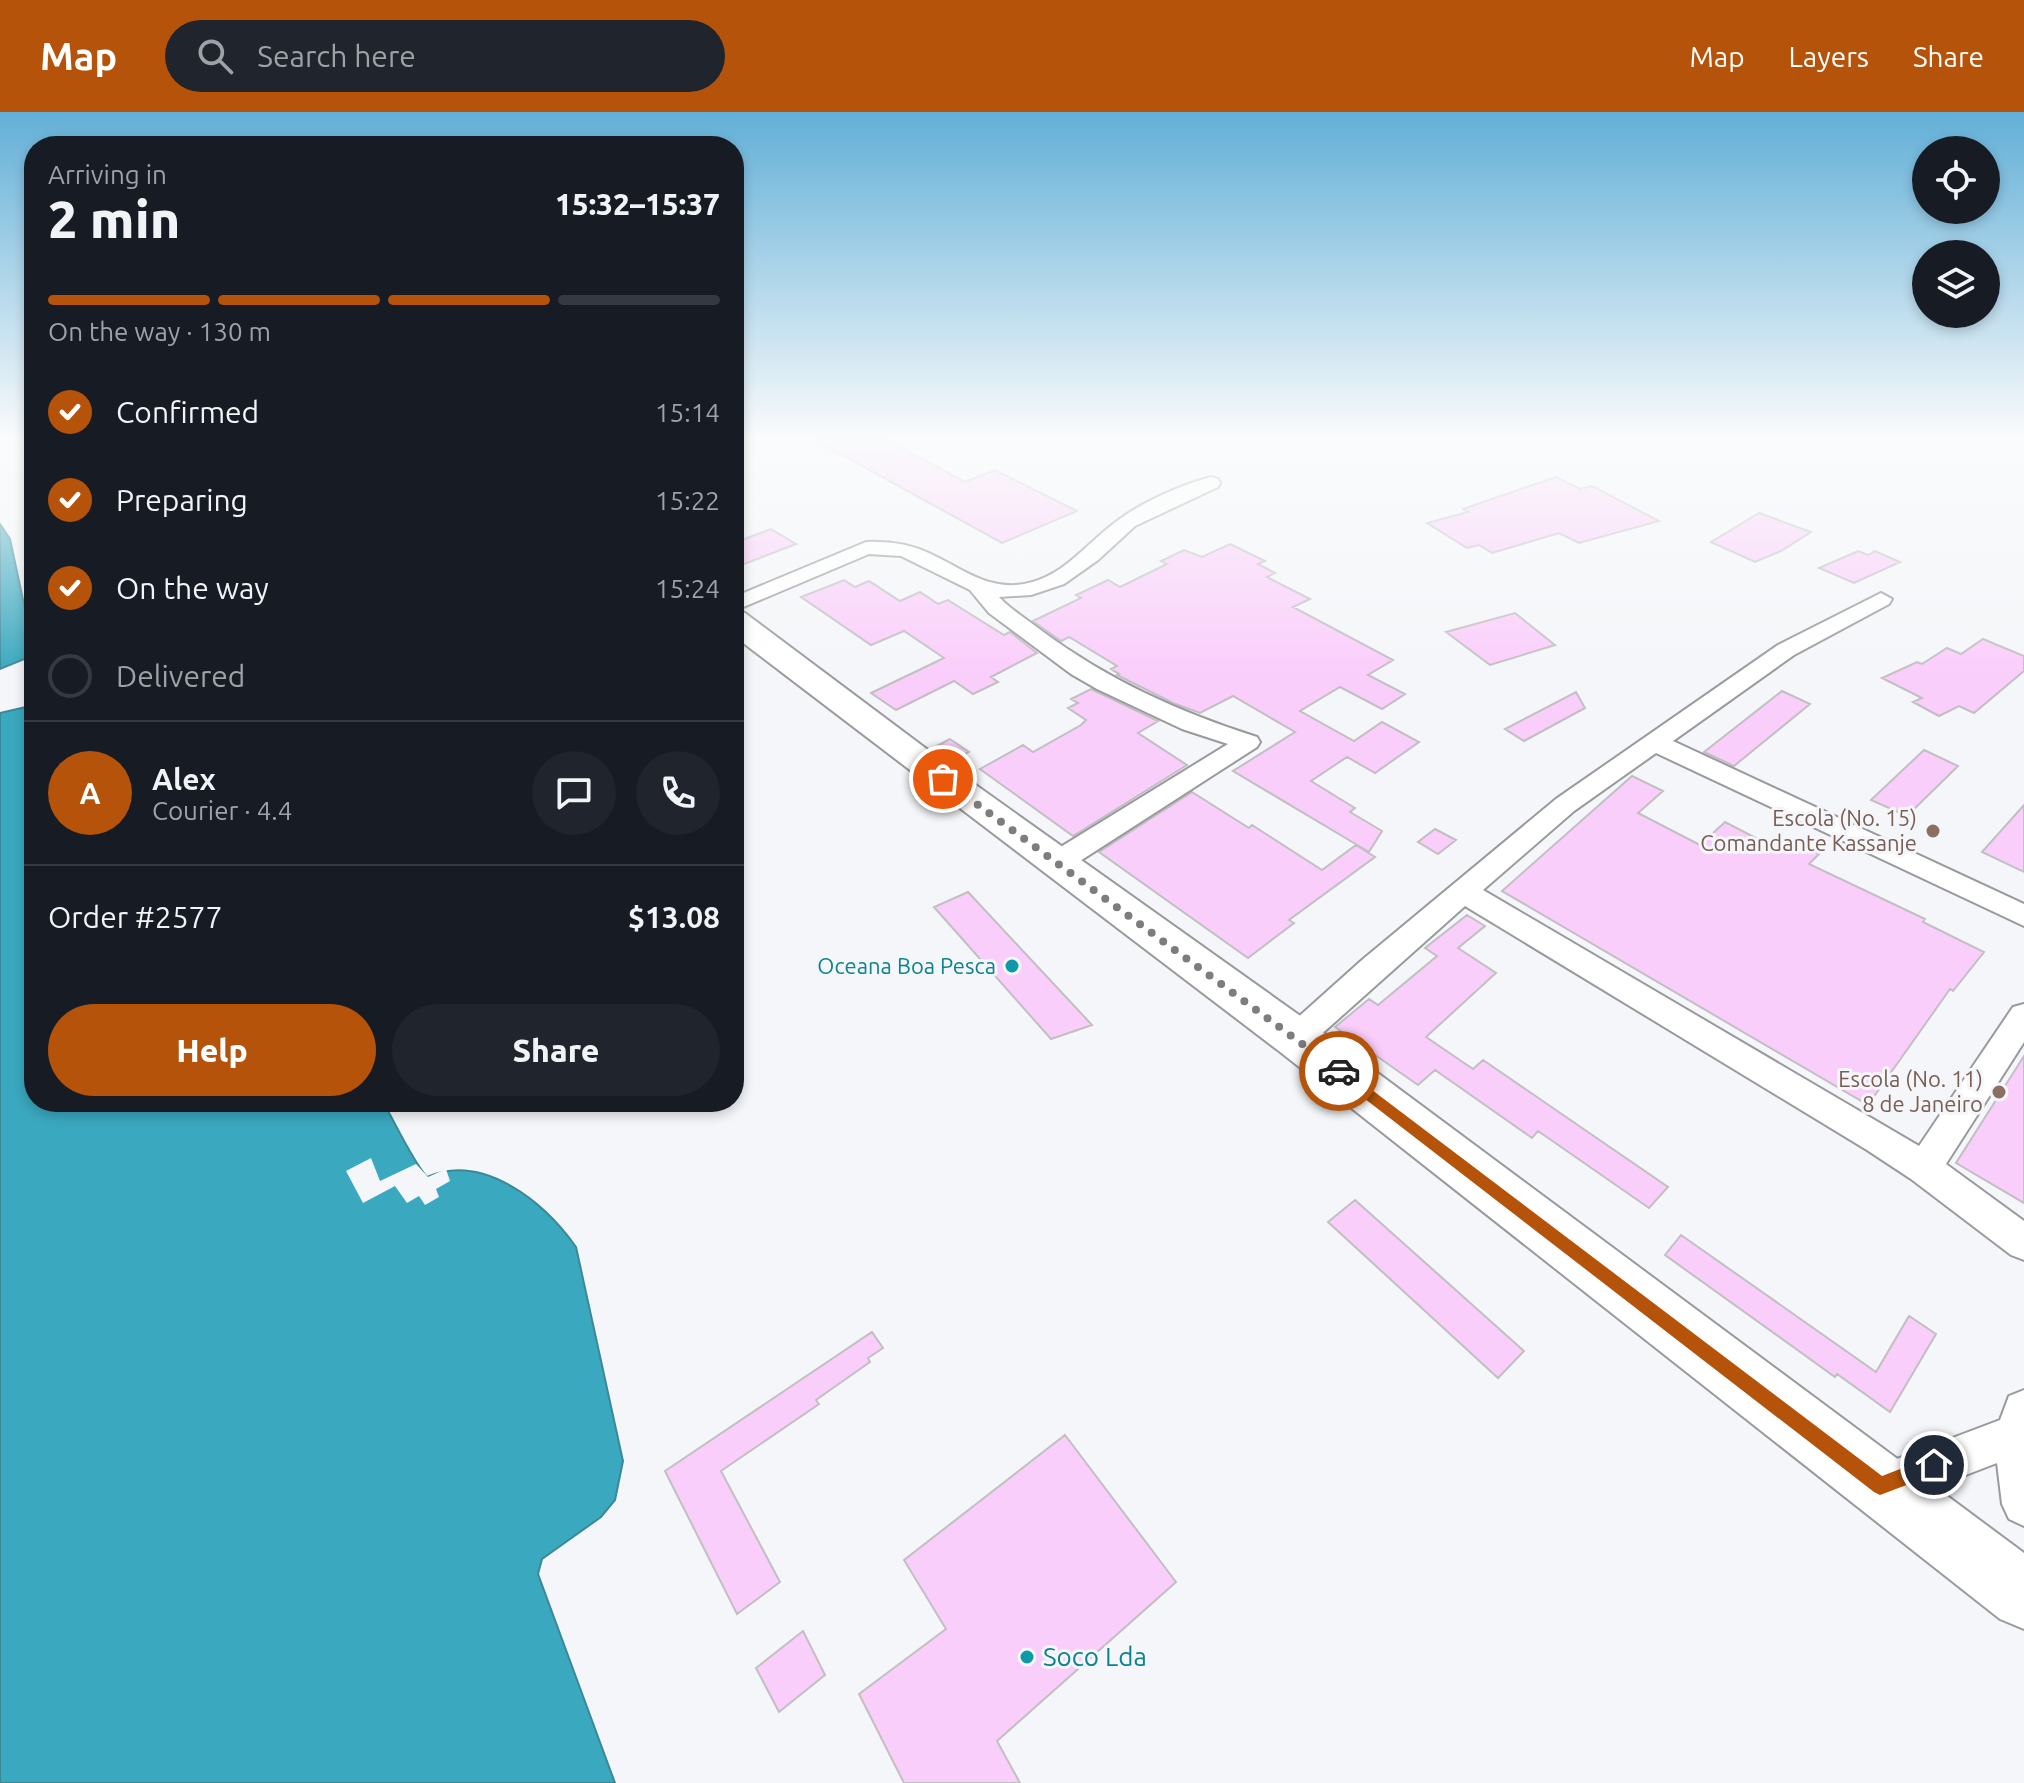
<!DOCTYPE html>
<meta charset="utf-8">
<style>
body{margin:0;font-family:Ubuntu,sans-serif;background:#20242c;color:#f1f3f6;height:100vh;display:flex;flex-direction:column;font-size:30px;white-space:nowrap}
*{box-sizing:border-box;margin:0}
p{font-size:26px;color:#9ea1a6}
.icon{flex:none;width:44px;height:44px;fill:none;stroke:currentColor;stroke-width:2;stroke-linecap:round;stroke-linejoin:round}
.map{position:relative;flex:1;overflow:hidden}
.drawer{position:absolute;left:24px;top:24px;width:720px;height:976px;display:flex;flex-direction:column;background:#171b24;border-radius:32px;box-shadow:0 4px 12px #0003}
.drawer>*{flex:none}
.buttons{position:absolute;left:1912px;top:24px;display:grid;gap:16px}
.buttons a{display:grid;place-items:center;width:88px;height:88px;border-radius:50%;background:#171b24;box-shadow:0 4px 12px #0003;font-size:40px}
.pin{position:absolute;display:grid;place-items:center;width:68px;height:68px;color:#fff;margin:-34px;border:4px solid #fff;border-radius:50%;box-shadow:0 2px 8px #0007}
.courier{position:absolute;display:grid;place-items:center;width:80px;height:80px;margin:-40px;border:6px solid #b45309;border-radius:50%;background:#fff;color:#222;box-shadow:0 2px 10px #0007}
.head em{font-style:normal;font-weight:800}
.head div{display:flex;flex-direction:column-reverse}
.head{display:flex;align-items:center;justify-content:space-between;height:136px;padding:0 24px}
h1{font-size:52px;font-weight:800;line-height:60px}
.bar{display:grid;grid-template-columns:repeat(4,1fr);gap:12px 8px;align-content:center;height:96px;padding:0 24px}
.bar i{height:10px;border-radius:6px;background:#363941}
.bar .active{background:#b45309}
.bar p{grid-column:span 4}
.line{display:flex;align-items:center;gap:20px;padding:0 24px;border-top:2px solid #363941}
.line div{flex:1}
.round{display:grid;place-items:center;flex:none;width:84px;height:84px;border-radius:42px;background:#20242c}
ol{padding:0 24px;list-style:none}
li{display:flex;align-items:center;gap:24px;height:88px}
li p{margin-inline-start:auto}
li .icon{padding:8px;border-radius:50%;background:#b45309;color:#fff;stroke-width:4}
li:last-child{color:#9ea1a6}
li i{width:44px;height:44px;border:4px solid #363941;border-radius:50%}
.action{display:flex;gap:16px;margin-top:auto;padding:16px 24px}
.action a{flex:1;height:92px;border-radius:48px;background:#b45309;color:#fff;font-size:32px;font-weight:800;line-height:92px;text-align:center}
.action a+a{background:#20242c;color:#f1f3f6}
header{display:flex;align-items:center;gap:48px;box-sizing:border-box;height:112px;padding:0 40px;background:#b45309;color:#fff}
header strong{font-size:38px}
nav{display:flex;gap:44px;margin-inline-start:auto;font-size:28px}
.search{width:560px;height:72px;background:#20242c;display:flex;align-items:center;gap:20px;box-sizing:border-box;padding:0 28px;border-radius:44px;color:#9ea1a6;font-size:30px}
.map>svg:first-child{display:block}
.water{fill:#3aa8be;stroke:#3b8897;stroke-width:2}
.pier{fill:#f4f6f9}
.building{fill:#facefb;stroke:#c2bfc2;stroke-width:2}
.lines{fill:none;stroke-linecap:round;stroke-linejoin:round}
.street-casing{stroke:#999a9e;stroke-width:4}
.secondary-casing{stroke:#999a9e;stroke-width:4}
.street{fill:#fff;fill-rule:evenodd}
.secondary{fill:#fff;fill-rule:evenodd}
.route{fill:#b45309}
.done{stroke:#7c7d7f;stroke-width:8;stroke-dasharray:0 14.4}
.education-dot{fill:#8d6e63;stroke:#f4f6f9;stroke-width:3}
.culture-dot{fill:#0f9aa8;stroke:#f4f6f9;stroke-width:3}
.labels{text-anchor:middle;stroke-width:6;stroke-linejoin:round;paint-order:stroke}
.education-label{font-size:22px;fill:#785e54;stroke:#f4f6f9;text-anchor:end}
.culture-label{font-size:22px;fill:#0d838f;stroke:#f4f6f9;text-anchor:end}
.near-culture-label{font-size:26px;fill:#0d838f;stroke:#f4f6f9;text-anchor:start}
</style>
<header>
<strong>Map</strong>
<div class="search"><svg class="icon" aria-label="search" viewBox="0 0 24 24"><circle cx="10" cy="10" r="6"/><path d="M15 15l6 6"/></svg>Search here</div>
<nav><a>Map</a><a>Layers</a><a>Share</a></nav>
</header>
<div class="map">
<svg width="2024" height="1671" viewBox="0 0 2024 1671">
<rect width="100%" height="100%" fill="#f4f6f9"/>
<path class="water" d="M0 412 10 427 34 539V543L0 557Z
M34 593V990H383C396 1012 412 1048 427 1065 484 1040 545 1091 576 1135L623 1349 615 1388 601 1405 542 1447 538 1462 615 1671H0V601Z"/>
<path class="pier" d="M371 1046 380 1069 416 1052 428 1065 446 1057 450 1069 436 1077 439 1085 425 1093 419 1084 407 1091 395 1074 363 1091 346 1059Z"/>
<path class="building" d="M815 328H887L965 370 995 358 1077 399 1002 431Z
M1556 365 1580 377 1592 374 1659 409 1579 431 1559 421 1492 441 1479 433 1467 436 1427 411 1468 400 1463 397Z
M1759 401 1811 420 1781 439 1755 450 1711 430Z
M771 417 796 432 734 456V431Z
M1230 432 1265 449 1258 452 1275 461 1267 465 1310 487 1293 495 1393 548 1368 563 1405 582 1382 597 1340 575 1300 599 1354 629 1382 610 1419 630 1375 661 1347 645 1311 669 1355 696 1350 700 1382 719 1369 740 1233 659 1295 620 1233 584 1200 601 1173 591 1117 563 1119 562 1111 557 1117 554 1069 525 1061 529 1033 509 1081 486 1076 483 1108 468 1120 475 1167 452 1161 449 1184 438 1202 445Z
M1858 439 1868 443 1875 439 1900 450 1854 471 1819 456Z
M844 468 855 475 869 469 900 489 920 480 938 492 948 488 1004 523 1010 520 1037 541 991 565 998 570 973 582 954 569 896 598 871 581 944 546 904 519 871 533 801 485Z
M1515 501 1555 533 1490 553 1446 520Z
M1983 527 2024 544V559L1974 601 1959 594 1939 604 1913 590 1922 586 1882 566 1917 550 1922 552 1947 536 1961 542Z
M1091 577 1158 609 1138 621 1187 653 1073 724 980 657 1023 633 1033 640 1081 613 1086 608 1068 596 1078 591 1071 587Z
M1782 579 1810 592 1734 654 1704 640Z
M1576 580 1585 596 1524 629 1505 617Z
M950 627 969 640 950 650 931 637Z
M1924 638 1958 654 1907 704 1871 688Z
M1632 664 1663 679 1638 701 1700 733 1725 710 1775 736 1785 726 1819 742 1809 752 1925 807 1923 810 1984 840 1953 879 1950 877 1868 993 1502 779Z
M1192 680 1249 716 1252 713 1322 758 1356 733 1375 745 1289 808 1294 811 1248 846 1099 740Z
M2024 693V760L1982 740Z
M1435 717 1456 728 1438 742 1418 730Z
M968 780 1092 913 1051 927 934 795Z
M1467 803 1485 814 1458 836 1496 861 1426 925 1473 957 1483 948 1668 1075 1649 1096 1538 1019 1532 1026 1435 958 1418 973 1335 915 1369 887 1378 893 1437 844 1425 836Z
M2024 944V1091L1956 1051Z
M1355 1088 1524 1239 1498 1266 1328 1110Z
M1681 1123 1876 1260 1909 1204 1936 1222 1890 1300 1837 1262 1835 1265 1665 1143Z
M872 1220 883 1236 868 1246 870 1250 816 1288 819 1292 721 1359 780 1470 737 1502 665 1359Z
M1065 1323 1176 1470 997 1629 1020 1671H904L859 1582 946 1517 904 1448Z
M803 1519 825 1563 779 1600 756 1556Z"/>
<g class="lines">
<g class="street-casing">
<path id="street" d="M1211 365 1218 367 1220 371 1218 375 1135 414 1098 448 1064 472 1031 483 999 485C1011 498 1028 508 1042 519 1108 568 1179 600 1257 625L1260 630 1257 635 1066 758 1056 760 1046 758 1042 751 1046 744 1228 632 1182 617 1097 577 1071 562 989 501 970 478 901 444 869 442 734 499V485L866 430C889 429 910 432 931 442 959 455 983 475 1016 473 1060 470 1084 433 1117 409 1142 390 1181 373 1211 365Z
M1881 481 1892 487 1889 492 1794 543 1673 629 2024 792V814L1656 641 1574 699 1483 778 1919 1034 2013 895 2024 892V930L1946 1052 2024 1109V1148L2011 1143 1911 1067 1867 1038 1465 794 1307 935 1296 939 1285 935 1280 926 1285 917 1362 848 1556 687 1778 533Z
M2024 1278V1414L2009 1407 2002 1392 1997 1351 1880 1396 1865 1389 1858 1374 1865 1359 2000 1308 2009 1284Z"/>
</g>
<g class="secondary-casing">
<path id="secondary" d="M734 498 745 501 956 659 1313 913 2024 1441V1517L2000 1507 1279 939 734 524Z"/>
</g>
<use href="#street" class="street"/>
<use href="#secondary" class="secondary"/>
</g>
<linearGradient id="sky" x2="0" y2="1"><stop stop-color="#62afd7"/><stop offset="0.58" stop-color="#fafbfc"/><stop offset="1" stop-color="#fafbfc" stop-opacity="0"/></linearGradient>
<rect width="2024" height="561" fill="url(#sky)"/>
<path class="route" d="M1339 953 1882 1364 1934 1344 1941 1347 1943 1353 1941 1360 1880 1383 1874 1380 1334 963 1332 959Z"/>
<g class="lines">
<path class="done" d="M943 667 1339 959"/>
</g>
<g class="education-dot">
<circle cx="1933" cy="719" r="8"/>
<circle cx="1999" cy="980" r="8"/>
</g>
<g class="culture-dot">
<circle cx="1012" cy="854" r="8"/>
<circle cx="1027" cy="1545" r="8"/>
</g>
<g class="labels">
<g class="education-label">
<text x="1917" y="714">Escola (No. 15)<tspan x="1917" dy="25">Comandante Kassanje</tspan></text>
<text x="1983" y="975">Escola (No. 11)<tspan x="1983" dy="25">8 de Janeiro</tspan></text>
</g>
<g class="culture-label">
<text x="996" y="862">Oceana Boa Pesca</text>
</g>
<g class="near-culture-label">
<text x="1043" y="1554">Soco Lda</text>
</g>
</g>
</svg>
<div class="buttons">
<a><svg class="icon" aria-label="locate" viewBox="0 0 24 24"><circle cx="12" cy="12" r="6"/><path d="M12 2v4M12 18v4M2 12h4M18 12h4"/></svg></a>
<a><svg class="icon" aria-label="layers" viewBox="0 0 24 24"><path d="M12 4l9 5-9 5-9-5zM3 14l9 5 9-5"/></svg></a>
</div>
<div class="pin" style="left:943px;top:667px;background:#ea580c"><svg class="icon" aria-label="bag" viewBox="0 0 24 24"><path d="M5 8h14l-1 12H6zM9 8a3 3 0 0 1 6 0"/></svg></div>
<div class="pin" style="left:1934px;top:1353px;background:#1f2937"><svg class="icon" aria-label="home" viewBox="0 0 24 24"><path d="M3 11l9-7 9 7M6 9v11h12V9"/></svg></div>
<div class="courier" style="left:1339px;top:959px"><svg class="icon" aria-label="car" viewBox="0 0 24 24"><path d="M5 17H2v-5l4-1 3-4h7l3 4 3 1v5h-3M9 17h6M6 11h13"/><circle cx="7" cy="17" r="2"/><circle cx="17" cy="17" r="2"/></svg></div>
<section class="drawer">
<div class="head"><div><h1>2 min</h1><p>Arriving in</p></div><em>15:32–15:37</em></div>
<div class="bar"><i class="active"></i><i class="active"></i><i class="active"></i><i></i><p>On the way · 130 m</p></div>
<ol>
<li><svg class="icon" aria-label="check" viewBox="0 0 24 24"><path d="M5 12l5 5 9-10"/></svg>Confirmed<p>15:14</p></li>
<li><svg class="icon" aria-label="check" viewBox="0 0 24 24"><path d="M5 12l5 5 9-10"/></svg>Preparing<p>15:22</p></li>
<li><svg class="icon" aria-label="check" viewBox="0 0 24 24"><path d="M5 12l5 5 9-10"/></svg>On the way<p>15:24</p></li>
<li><i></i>Delivered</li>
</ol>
<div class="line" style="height:144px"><b class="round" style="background:#b45309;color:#fff">A</b><div><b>Alex</b><p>Courier · 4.4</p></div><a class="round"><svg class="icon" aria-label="chat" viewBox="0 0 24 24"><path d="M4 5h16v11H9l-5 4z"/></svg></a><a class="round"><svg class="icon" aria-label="phone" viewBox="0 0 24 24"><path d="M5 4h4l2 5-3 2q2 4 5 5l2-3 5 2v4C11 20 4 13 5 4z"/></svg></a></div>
<div class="line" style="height:104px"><div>Order #2577</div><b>$13.08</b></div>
<div class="action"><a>Help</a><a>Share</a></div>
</section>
</div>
